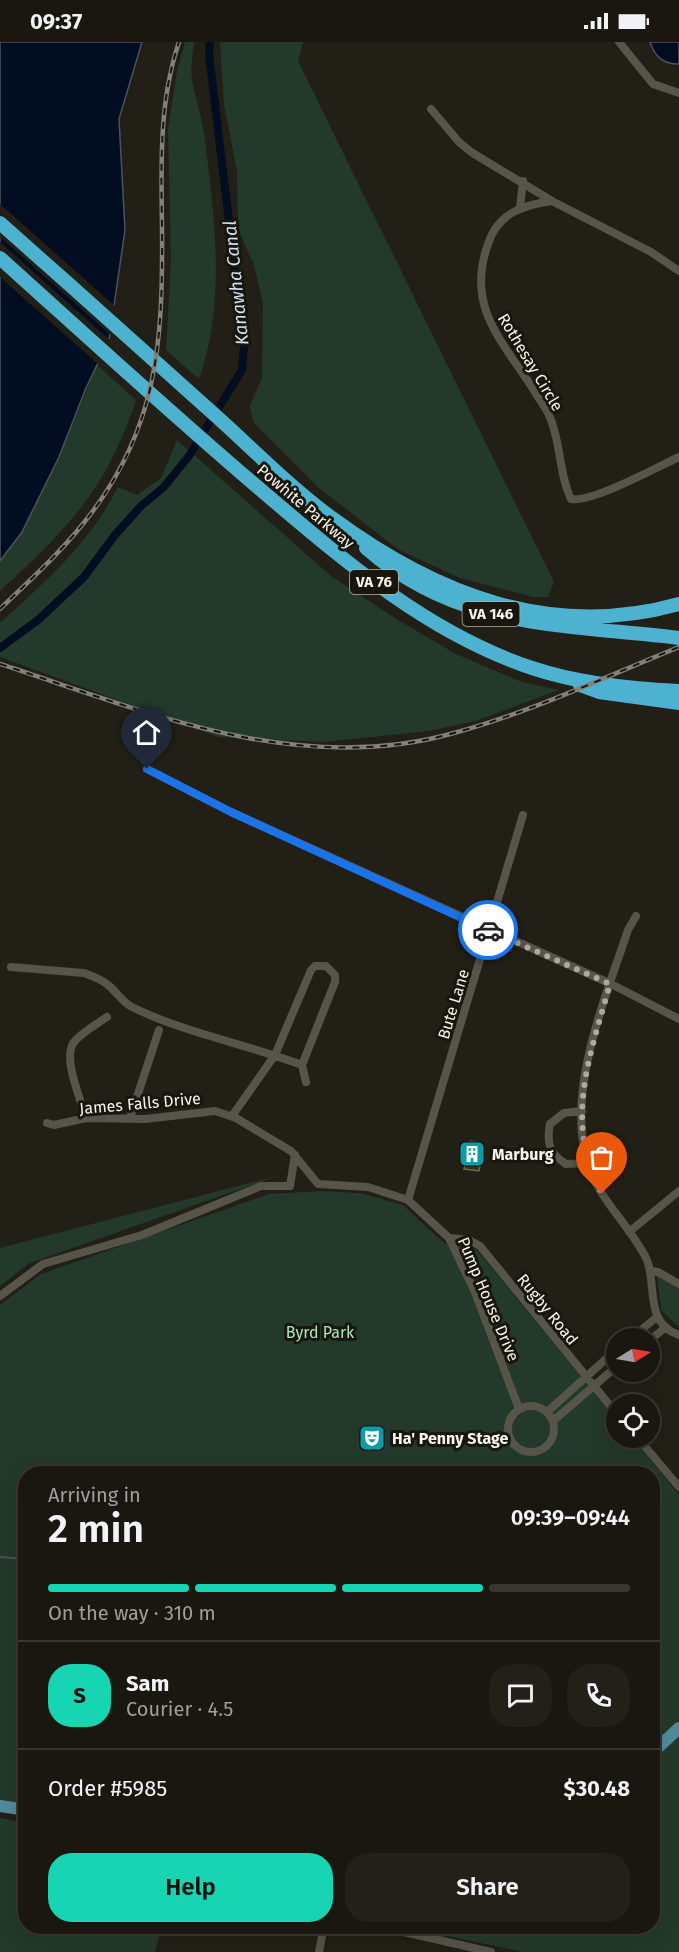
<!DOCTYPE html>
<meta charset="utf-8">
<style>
body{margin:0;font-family:"Fira Sans",sans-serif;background:#232019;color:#f1f3f6;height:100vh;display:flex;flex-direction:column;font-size:22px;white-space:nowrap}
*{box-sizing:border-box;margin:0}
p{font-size:20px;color:#9f9f9f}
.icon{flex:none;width:33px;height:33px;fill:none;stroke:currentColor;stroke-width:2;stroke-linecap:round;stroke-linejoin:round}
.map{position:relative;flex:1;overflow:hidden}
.drawer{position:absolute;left:18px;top:1424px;width:642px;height:468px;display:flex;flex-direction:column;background:#1a1710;border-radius:24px;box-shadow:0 6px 24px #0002,0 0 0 2px #383630}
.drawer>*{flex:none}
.needle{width:39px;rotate:79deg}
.fabs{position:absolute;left:606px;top:1286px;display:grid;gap:12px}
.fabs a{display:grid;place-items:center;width:54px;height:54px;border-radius:50%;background:#1a1710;box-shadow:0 6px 24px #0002,0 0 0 2px #383630;font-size:30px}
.pin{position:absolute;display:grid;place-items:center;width:51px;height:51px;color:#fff;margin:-62px -26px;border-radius:50% 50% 50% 0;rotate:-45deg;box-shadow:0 0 6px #0007}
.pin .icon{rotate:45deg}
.courier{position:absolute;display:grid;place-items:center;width:60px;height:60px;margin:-30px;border:4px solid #1a73e8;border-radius:50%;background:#fff;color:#222;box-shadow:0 2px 8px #0007}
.summary em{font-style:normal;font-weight:600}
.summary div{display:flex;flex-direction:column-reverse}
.summary{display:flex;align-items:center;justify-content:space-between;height:102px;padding:0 30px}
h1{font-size:39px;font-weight:600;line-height:45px}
.bar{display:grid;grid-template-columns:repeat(4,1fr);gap:9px 6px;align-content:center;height:72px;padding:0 30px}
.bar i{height:8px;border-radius:4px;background:#383630}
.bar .active{background:#17d5b2}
.bar p{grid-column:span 4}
.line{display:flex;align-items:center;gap:15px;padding:0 30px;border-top:2px solid #383630}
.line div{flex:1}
.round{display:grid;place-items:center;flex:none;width:63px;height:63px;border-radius:24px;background:#232019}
.primary-button{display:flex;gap:12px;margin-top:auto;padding:12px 30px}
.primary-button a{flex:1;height:69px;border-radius:24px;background:#17d5b2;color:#111;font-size:24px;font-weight:600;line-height:69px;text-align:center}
.primary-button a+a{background:#232019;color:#f1f3f6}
.status{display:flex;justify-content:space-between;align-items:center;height:42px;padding:0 30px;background:#1a1710;direction:ltr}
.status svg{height:16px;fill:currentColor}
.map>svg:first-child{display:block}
.green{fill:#23392b}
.water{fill:#020d22;stroke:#4b525f;stroke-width:1.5}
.pier{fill:#221f16}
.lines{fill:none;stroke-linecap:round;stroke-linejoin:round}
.stream{stroke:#4b525f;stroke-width:2}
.canal{stroke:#020d22;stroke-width:8}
.building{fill:#3e3415;stroke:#69655b;stroke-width:1.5}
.street{stroke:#57544a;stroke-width:8}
.primary{stroke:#518c9a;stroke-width:12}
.highway{stroke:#4db2d0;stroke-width:14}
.rail-casing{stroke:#828078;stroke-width:4.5}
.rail{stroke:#18160d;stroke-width:2;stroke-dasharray:7;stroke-linecap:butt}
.done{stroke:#aca9a2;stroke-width:6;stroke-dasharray:0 10.8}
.route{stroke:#1a73e8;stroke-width:8}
.labels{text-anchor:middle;stroke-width:6;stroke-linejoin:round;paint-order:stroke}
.shield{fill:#18160d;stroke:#b3b1aa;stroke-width:1.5}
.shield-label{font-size:15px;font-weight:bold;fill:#f6f4ed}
.street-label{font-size:16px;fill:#f6f4ed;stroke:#18160d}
.poi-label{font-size:16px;font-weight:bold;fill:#f6f4ed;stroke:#18160d;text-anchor:start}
.park-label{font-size:16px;fill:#abe5bf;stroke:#18160d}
.water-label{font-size:18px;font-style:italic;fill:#d4e2f6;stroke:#18160d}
</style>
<div class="status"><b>09:37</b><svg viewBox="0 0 49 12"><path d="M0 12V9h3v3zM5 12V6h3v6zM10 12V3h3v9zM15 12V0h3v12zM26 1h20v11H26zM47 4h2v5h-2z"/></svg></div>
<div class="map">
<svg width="679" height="1910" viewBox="0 0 679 1910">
<rect width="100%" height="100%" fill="#221f16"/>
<path class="green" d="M185 0H194C193 12 190 25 192 37 195 55 201 72 204 91 214 171 227 259 199 337L166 308 171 219 168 87 177 29Z
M220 0H303L298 19 554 540 548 555H533L460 536 399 508 319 446 253 380 250 364 262 335 263 261 254 223 238 187 237 129 224 63Z
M97 323 136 358C106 449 68 486 0 549V519L22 490 59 415Z
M177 398 331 534 398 578 456 612 522 640 559 648 476 679 429 689 324 700 219 695 0 615V581C46 539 89 502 118 445L137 453 161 436Z
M280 1133 30 1221 0 1244V1206Z
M321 1149 360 1151 403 1163 445 1202H461L477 1208 616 1377V1395H632L679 1453V1910H523L400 1884H652V1431H26L25 1763 0 1759V1263L41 1232 269 1152Z
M657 1233 679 1246V1285L661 1268Z
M0 1776 25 1781 26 1884H162L155 1910H0Z"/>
<path class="water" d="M0 0H142L119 77 125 188 109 298 86 346 59 415 22 490 0 519Z
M650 0H679V22C663 22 655 15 650 0Z"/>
<path class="pier" d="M0 162 117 266 113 295 0 195Z
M0 200 112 300 100 324 0 235Z"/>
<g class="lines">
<path class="stream" d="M0 1515 26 1517"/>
<path class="canal" d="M0 606 38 578 84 535 115 493 141 464 163 446 189 414 242 328 244 305 209 12 210 0"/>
</g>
<path class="building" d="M471 1099 480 1101 476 1114 481 1118 479 1129 464 1127Z"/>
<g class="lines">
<path class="street" d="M619 0 653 42 679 51
M431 67 459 100 471 110 552 159 651 210 679 229
M552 159C523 163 498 171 488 202 465 266 503 299 535 350 540 359 548 368 551 378 561 403 559 432 571 457 592 461 657 425 679 415
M520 165 523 139
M147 727 231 770 611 942 679 977
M636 874 628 888C604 961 559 1063 594 1138 609 1167 633 1189 647 1218 657 1244 644 1281 679 1293
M11 925 84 931C92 934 101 937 108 943 117 950 122 960 132 965 185 991 246 1002 302 1023L335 940V933L326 924H315L311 928 275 1013 232 1074
M302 1023 306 1040
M582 1069 564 1071 550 1082C546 1101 550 1112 566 1122L588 1121
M86 1076C81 1058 62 1016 74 1000 82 990 97 982 107 975
M130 1076 159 988
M47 1081 54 1083 86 1076 145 1077 215 1069 236 1076 291 1109 318 1142 368 1145 408 1158 449 1196 475 1250 519 1367
M408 1158 523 773
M629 1190 679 1149
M449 1196 469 1198 480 1204 616 1371
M651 1229 658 1230 679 1242
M0 1254 43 1222 142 1193 261 1144H290L295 1113
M631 1296 657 1275
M650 1298 666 1285
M508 1387a23 23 0 1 1 46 0a23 23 0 1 1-46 0Z
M547 1370 616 1308
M553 1379 616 1325
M637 1395 679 1445
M378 1884 491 1910
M319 1910 324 1884"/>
<path class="primary" d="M652 1711 679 1686
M0 1764 26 1768"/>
<path class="highway" d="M0 181C69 242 137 303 206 365 247 401 287 443 332 476 435 552 550 598 679 562
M0 216C89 296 177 377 268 454 348 522 430 592 532 626 577 641 632 647 679 649
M366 506C459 588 565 582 679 596
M580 643 599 650 679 661"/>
<g class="rail-casing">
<path id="rail" d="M0 567C28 540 58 513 82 483 159 389 163 299 162 184 161 122 159 59 179 0
M0 622C147 670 298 735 454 691 531 670 605 635 679 605"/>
</g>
<use href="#rail" class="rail"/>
</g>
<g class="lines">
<path class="done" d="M488 888 610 942C590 1014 563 1080 602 1152"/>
<path class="route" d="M147 727 231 770 488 888"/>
</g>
<defs>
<g id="building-square" transform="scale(1.35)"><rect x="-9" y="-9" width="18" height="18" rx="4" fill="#0f9aa8" stroke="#18160d"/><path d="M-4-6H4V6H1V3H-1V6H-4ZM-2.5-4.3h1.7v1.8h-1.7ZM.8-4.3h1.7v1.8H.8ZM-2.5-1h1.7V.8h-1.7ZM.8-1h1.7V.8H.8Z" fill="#fff"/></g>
<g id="theatre-square" transform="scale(1.35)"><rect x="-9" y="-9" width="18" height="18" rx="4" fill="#0f9aa8" stroke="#18160d"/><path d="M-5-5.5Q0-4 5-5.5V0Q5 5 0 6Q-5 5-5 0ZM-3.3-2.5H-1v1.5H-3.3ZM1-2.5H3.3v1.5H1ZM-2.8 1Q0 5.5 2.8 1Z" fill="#fff"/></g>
</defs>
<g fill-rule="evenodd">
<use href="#building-square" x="472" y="1112"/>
<use href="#theatre-square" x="372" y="1396"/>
</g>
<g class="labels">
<g class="shield">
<rect x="350" y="528" width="48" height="24" rx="4.5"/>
<rect x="462.5" y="560" width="57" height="24" rx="4.5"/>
</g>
<g class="shield-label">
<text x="374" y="545">VA 76</text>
<text x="491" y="577">VA 146</text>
</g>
<g class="street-label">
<text transform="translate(531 320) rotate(59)" y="6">Rothesay Circle</text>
<text transform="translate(306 464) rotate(40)" y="6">Powhite Parkway</text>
<text transform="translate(453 962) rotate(-73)" y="6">Bute Lane</text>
<text transform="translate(140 1061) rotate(-5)" y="6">James Falls Drive</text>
<text transform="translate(489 1257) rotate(67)" y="6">Pump House Drive</text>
<text transform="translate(548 1267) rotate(51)" y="6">Rugby Road</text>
</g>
<g class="poi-label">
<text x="492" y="1118">Marburg</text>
<text x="392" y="1402">Ha' Penny Stage</text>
</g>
<g class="park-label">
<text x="320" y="1296">Byrd Park</text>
</g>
<g class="water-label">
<text transform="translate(236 241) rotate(-96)" y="6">Kanawha Canal</text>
</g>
</g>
</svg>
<div class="fabs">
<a><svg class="needle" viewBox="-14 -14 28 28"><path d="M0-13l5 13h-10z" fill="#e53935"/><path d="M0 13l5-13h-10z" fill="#9f9f9f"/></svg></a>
<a><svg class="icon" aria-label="locate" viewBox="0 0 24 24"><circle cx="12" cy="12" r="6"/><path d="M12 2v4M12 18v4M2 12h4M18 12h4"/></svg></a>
</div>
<div class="pin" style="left:602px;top:1152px;background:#ea580c"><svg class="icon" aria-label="bag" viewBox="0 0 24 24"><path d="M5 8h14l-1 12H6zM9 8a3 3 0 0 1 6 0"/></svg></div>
<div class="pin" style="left:147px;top:727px;background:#1f2937"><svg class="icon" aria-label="home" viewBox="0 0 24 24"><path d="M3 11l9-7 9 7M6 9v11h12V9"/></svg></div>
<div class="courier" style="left:488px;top:888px"><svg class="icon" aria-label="car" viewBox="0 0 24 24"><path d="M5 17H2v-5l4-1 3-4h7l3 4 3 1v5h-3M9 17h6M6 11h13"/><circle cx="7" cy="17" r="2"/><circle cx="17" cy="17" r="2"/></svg></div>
<section class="drawer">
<div class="summary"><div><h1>2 min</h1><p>Arriving in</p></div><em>09:39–09:44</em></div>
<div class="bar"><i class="active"></i><i class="active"></i><i class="active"></i><i></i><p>On the way · 310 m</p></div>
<div class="line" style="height:108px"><b class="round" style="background:#17d5b2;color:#111">S</b><div><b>Sam</b><p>Courier · 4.5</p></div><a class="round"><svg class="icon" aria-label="chat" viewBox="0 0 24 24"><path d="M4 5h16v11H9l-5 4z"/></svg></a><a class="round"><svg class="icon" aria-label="phone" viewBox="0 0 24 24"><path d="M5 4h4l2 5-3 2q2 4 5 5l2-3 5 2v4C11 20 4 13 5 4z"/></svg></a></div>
<div class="line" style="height:78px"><div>Order #5985</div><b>$30.48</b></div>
<div class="primary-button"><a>Help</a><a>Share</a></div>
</section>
</div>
